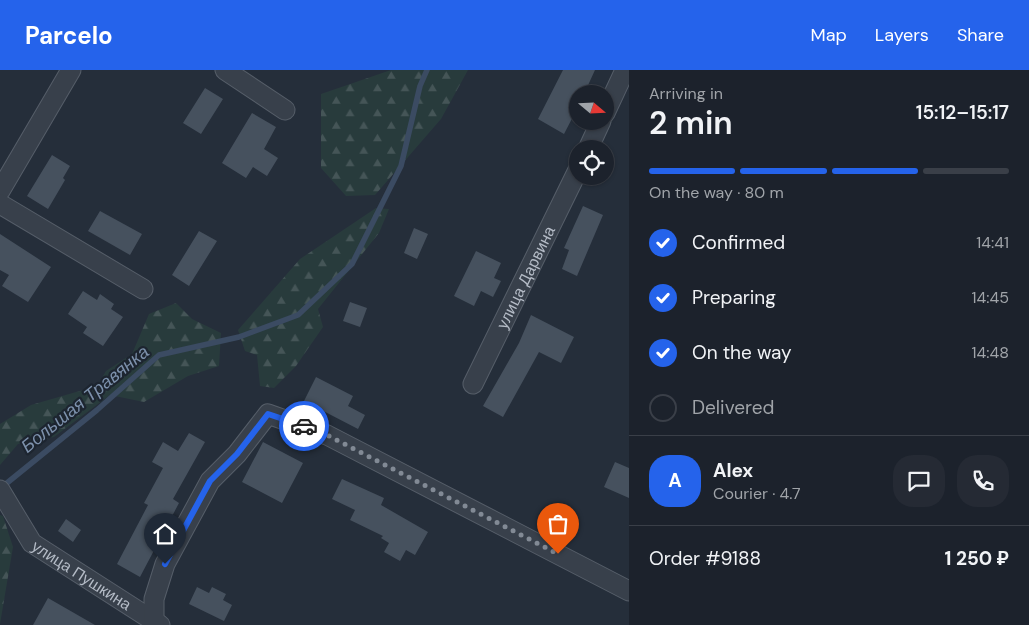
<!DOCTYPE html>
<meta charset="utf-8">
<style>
body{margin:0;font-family:"DM Sans",sans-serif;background:#252a34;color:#f1f3f6;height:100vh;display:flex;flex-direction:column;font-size:19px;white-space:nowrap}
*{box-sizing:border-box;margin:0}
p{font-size:16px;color:#a0a4a9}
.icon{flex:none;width:28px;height:28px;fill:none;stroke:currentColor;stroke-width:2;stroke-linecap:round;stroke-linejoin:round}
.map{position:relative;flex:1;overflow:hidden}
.side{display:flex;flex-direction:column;background:#1c222c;width:400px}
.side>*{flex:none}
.needle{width:32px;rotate:109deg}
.fabs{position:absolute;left:569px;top:15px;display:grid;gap:10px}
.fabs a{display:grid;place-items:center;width:45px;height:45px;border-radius:50%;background:#1c222c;box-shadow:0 1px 4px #0004,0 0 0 1px #3a3f48;font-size:25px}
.pin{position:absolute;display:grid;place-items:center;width:42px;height:42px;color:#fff;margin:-51px -21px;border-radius:50% 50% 50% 0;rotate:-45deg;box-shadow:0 0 5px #0007}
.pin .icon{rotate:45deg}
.courier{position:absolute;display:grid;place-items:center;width:50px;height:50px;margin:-25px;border:4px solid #2563eb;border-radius:50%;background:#fff;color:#222;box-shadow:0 1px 6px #0007}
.summary em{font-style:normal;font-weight:600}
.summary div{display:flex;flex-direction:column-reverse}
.summary{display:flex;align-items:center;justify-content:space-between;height:85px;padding:0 20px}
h1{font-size:32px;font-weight:600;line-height:38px}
.bar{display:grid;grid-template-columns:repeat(4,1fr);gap:8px 5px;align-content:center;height:60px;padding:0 20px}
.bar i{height:6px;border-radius:4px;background:#3a3f48}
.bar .current{background:#2563eb}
.bar p{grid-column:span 4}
.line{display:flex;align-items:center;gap:12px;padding:0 20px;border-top:1px solid #3a3f48}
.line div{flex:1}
.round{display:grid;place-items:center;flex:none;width:52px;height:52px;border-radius:20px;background:#252a34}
ol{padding:0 20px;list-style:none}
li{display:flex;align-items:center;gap:15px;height:55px}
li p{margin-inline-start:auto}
li .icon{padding:5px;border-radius:50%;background:#2563eb;color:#fff;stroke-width:4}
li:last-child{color:#a0a4a9}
li i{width:28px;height:28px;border:2px solid #3a3f48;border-radius:50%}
header{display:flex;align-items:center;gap:30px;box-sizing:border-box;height:70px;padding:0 25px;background:#2563eb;color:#fff}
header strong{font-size:24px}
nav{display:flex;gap:28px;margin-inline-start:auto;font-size:18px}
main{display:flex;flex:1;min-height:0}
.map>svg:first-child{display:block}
.forest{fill:url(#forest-firs)}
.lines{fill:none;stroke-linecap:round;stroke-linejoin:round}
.stream{stroke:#3b4b62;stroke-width:5.5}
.building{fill:#46515e}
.minor-casing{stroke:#565e69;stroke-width:21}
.minor{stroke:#38404b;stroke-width:19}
.done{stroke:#828a95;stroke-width:5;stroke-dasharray:0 9}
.route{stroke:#2563eb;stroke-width:6}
.labels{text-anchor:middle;stroke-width:4.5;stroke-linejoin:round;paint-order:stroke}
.street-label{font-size:16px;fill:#b4bbc6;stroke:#1d2530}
.water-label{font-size:18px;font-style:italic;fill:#7d91ac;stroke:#1d2530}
</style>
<header>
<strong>Parcelo</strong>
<nav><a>Map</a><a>Layers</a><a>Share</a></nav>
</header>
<main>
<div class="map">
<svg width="629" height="555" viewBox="0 0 629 555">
<defs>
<pattern id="forest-firs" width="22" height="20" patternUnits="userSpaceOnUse" patternTransform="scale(1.25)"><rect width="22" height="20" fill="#283b3c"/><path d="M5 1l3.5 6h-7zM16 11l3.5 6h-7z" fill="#455557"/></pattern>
</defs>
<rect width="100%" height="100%" fill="#252e3a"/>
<path class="forest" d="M391 0H468L441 49 375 125 346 126 321 98V24Z
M376 138 389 139 379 163 318 239 323 257 296 296 274 318 260 316 257 285 245 281 238 260 300 189Z
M176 233 192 249 221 263 219 296 188 306 144 332 110 325 54 367 18 374 0 395V354L31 335 97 316 106 301 132 284 149 244Z
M0 445 3 446 13 477 0 554Z"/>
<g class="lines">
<path class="stream" d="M2 417 97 340 159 285 239 267 298 245 352 194 401 96 420 16 427 0"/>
</g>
<path class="building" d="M563 0H595L584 24H578V37L564 64 538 49Z
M205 18 223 29 201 64 183 53Z
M252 43 276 57 264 79 278 88 267 106 253 97 246 108 222 93Z
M52 85 70 96 63 108 65 110 48 139 27 126Z
M583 136 603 145 577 206 562 199 569 180 564 178Z
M100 141 142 164 130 185 88 161Z
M414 158 428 164 417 189 404 183Z
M199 161 217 171 189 216 172 205Z
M0 164 51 197 28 232 2 216 9 205 0 200Z
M476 181 501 193 494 208 501 211 493 227 481 221 474 236 454 226Z
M83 221 97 230 100 224 114 234 111 239 123 247 103 276 83 263 87 257 68 244Z
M350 232 367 238 360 257 343 251Z
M531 245 574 267 561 293 539 282 503 347 483 336 519 273Z
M316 307 353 326 348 336 365 345 358 359 304 331Z
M189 363 205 372 173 429 179 433 140 507 117 494 148 435 144 433 163 398 152 392 163 372 178 381Z
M263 372 303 393 282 433 242 412Z
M615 392 629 398V428L604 417Z
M342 409 384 428 381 435 428 462 415 485 406 480 400 491 384 482 389 473 381 468 383 466 350 450 355 440 332 429Z
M66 449 81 460 73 472 58 461Z
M197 517 209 523 212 517 226 524 223 530 232 535 224 551 189 534Z
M48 528 95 555H33Z"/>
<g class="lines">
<g class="minor-casing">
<g id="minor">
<path d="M225 0 285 40"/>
<path d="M605 43 625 0"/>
<path d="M588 79 601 51"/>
<path d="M0 121 71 0"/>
<path d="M0 134 143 219"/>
<path id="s1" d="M473 314 578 100"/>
<path id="s2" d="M0 420 32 473 160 555"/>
<path d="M154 555V529L165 494 210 411 237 384 268 344 327 365 629 521"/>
</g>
</g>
<use href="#minor" class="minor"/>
</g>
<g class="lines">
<path class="done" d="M304 356 327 365 558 484"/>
<path class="route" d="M165 494 210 411 237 384 268 344 304 356"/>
</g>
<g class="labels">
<g class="street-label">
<text dy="6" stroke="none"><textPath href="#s1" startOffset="119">улица Дарвина</textPath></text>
<text dy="6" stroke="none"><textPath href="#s2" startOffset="121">улица Пушкина</textPath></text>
</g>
<g class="water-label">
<text transform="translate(85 329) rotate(-39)" y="6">Большая Травянка</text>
</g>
</g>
</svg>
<div class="fabs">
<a><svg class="needle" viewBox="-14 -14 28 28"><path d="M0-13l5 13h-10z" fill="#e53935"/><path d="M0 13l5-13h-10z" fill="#a0a4a9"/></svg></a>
<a><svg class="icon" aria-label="locate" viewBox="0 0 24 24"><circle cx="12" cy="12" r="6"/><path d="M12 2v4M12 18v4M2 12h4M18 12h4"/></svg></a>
</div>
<div class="pin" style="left:558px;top:484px;background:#ea580c"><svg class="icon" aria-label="bag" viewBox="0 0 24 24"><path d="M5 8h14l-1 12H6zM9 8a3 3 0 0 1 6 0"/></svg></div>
<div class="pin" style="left:165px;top:494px;background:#1f2937"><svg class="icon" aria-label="home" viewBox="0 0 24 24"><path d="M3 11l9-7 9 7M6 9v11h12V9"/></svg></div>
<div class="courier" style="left:304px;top:356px"><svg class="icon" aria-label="car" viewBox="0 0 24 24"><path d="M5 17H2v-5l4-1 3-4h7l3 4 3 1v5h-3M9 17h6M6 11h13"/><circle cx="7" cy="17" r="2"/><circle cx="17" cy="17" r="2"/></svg></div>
</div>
<section class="side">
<div class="summary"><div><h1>2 min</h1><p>Arriving in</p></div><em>15:12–15:17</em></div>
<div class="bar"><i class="current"></i><i class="current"></i><i class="current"></i><i></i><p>On the way · 80 m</p></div>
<ol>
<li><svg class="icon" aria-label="check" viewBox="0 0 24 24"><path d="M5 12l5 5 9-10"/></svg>Confirmed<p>14:41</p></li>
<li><svg class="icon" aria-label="check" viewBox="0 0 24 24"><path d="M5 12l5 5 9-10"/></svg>Preparing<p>14:45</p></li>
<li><svg class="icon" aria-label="check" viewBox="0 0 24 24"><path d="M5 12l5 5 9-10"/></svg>On the way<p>14:48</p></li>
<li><i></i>Delivered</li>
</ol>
<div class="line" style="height:90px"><b class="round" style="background:#2563eb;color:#fff">A</b><div><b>Alex</b><p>Courier · 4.7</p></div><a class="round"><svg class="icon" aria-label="chat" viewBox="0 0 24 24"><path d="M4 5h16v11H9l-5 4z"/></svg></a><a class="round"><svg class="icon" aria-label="phone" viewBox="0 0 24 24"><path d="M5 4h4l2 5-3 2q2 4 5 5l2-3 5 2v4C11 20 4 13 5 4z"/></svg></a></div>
<div class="line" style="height:65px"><div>Order #9188</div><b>1 250 ₽</b></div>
</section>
</main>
